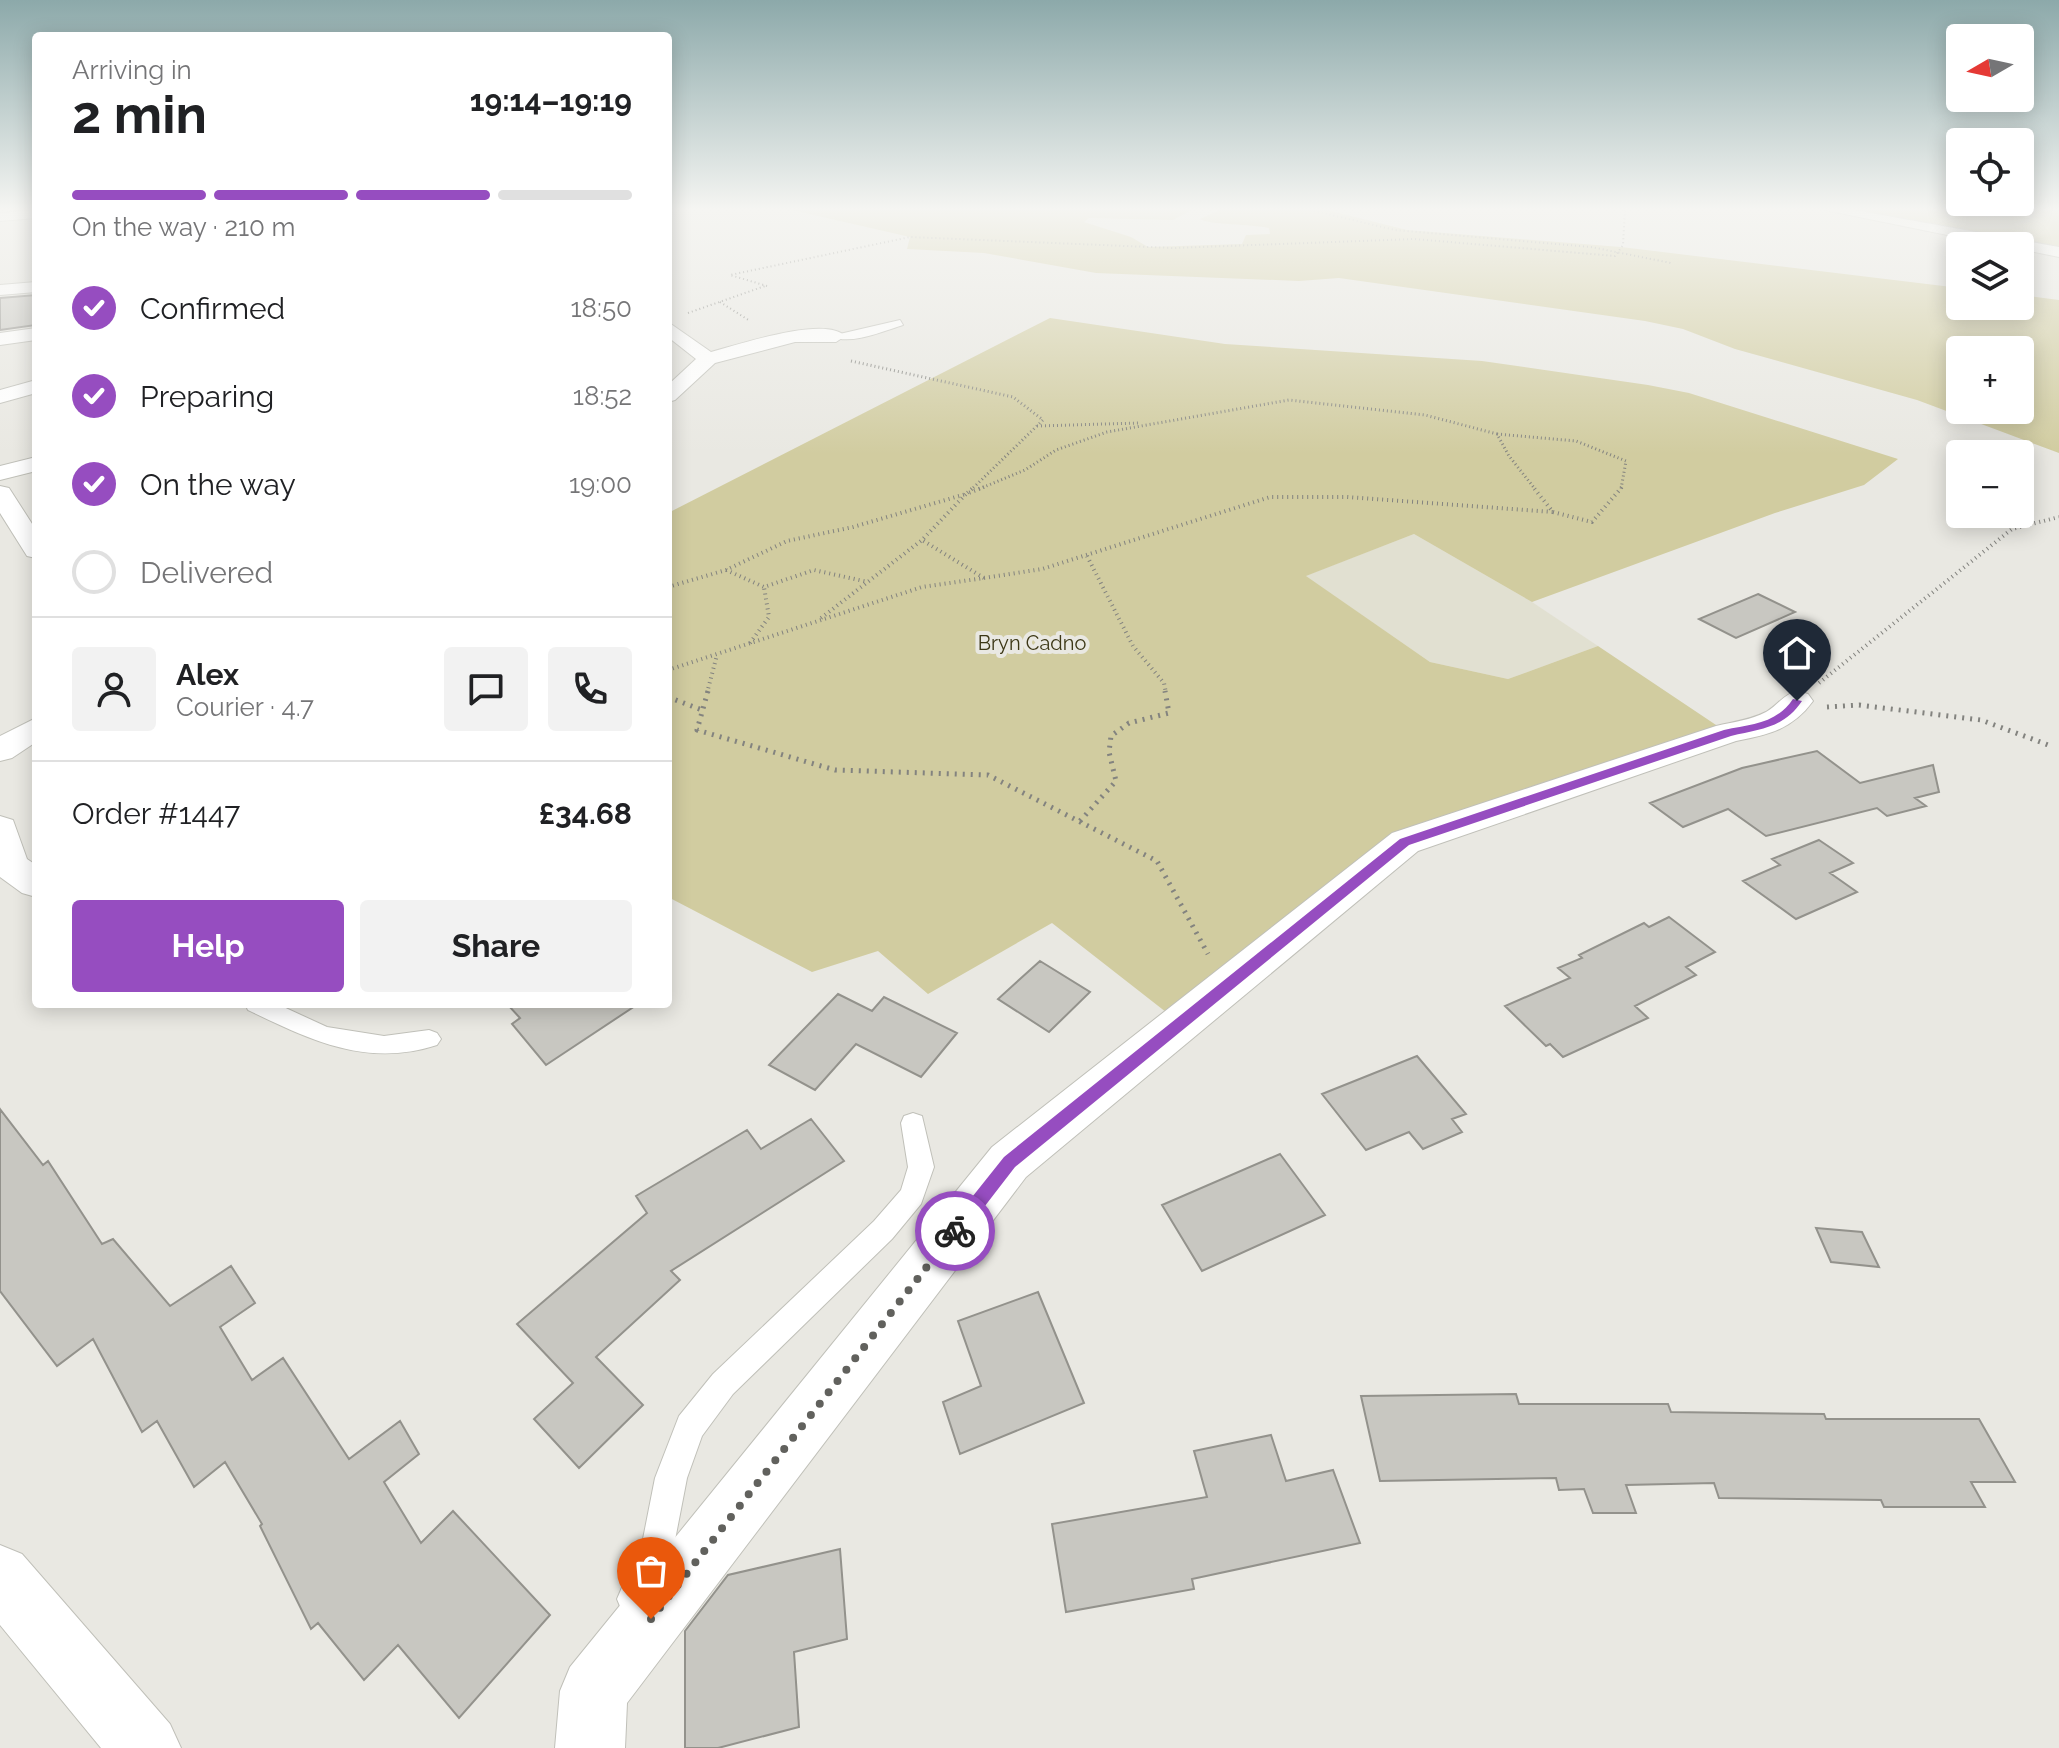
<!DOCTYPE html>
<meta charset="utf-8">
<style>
body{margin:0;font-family:Raleway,sans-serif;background:#f2f2f2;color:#202124;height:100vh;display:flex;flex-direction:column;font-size:30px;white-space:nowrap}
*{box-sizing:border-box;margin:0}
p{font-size:26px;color:#757577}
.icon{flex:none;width:44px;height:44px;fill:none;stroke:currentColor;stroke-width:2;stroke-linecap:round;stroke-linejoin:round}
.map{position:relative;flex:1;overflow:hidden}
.details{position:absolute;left:32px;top:32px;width:640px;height:976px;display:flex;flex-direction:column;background:#fff;border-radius:8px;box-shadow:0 4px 20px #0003}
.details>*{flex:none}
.needle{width:52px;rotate:261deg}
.controls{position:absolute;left:1946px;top:24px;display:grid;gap:16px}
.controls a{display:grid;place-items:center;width:88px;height:88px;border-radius:8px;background:#fff;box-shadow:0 4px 20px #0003;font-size:40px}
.pin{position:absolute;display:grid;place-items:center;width:68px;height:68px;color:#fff;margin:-82px -34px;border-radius:50% 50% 50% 0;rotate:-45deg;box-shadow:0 0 8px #0007}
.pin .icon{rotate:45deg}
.courier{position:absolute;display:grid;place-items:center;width:80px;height:80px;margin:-40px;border:6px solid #964dc0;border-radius:50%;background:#fff;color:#222;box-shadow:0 2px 10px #0007}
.summary em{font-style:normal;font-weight:700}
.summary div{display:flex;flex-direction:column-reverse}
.summary{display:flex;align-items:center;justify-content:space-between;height:136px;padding:0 40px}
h1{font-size:52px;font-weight:700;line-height:60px}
.bar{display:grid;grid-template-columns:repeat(4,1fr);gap:12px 8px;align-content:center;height:96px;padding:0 40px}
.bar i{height:10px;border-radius:6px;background:#e0e0e0}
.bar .current{background:#964dc0}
.bar p{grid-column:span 4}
.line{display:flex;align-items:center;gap:20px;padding:0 40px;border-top:2px solid #e0e0e0}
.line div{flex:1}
.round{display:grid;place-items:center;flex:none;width:84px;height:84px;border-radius:8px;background:#f2f2f2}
ol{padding:0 40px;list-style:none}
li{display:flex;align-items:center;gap:24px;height:88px}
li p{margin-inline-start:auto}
li .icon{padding:8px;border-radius:50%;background:#964dc0;color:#fff;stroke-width:4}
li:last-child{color:#757577}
li i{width:44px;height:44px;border:4px solid #e0e0e0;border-radius:50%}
.button{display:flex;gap:16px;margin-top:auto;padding:16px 40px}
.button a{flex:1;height:92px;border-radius:8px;background:#964dc0;color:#fff;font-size:32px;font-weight:700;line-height:92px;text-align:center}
.button a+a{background:#f2f2f2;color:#202124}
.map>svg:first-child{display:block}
.built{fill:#e1e0d1}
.green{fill:#d1cca0;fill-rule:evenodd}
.building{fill:#c8c7c1;stroke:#93928c;stroke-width:2}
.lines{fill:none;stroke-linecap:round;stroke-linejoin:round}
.lane-casing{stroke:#c0c0b9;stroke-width:2}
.street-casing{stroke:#c0c0b9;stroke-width:2}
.path-far3{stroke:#83837f;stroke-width:2;stroke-dasharray:1 3;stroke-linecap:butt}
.path-far2{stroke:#83837f;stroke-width:3;stroke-dasharray:1 3;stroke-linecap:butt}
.path-far1{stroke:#83837f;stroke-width:4;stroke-dasharray:1 4;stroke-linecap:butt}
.path{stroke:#83837f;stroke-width:5;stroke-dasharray:2 6;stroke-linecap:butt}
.lane{fill:#fff;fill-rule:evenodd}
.street{fill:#fff;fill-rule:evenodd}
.route{fill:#964dc0}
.done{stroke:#61615d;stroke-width:8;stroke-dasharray:0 14.4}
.labels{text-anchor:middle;stroke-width:8;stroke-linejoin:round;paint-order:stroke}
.far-park-label{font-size:20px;fill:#3c3716;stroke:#e9e8e2}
</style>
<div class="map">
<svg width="2059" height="1748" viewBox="0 0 2059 1748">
<rect width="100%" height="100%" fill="#e9e8e2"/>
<path class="built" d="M1414 534 1532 602 1598 646 1508 679 1430 662 1305 576Z"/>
<path class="green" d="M792 210H1192L1173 220 1089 218 1084 222 1131 237 1148 247 1242 244 1246 235 1270 234 1269 228C1251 224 1210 225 1200 219L1220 210H1327L1407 230 1621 247 1960 288V306H2020V295L2059 300V453L1917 400 1735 349 1683 329 1645 321 1339 278 1299 281 1096 273 984 253 907 249 910 237ZM1960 350H2020V410H1960Z
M1844 210H2059V250Z
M1050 318 1225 344 1482 361 1648 385 1689 393 1898 459 1864 485 1775 513 1532 602 1414 534 1306 576 1430 662 1508 679 1598 646 1728 733 1405 842 1180 1023 1052 923 928 994 878 951 812 972 668 897V513Z"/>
<path class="building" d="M36 295V325L0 330V298Z
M1758 594 1795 612 1736 638 1699 619Z
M1817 751 1860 783 1933 765 1939 792 1915 798 1926 806 1887 816 1877 808 1766 836 1728 809 1683 827 1650 803 1742 768Z
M1819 840 1853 863 1830 873 1857 892 1796 919 1743 881 1780 865 1772 859Z
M1669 917 1715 952 1686 967 1696 975 1635 1006 1648 1018 1563 1057 1550 1044 1546 1046 1505 1006 1570 978 1558 968 1582 958 1579 955 1644 923 1649 927Z
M1040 961 1090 992 1049 1032 998 999Z
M838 994 872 1011 884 997 957 1033 921 1077 856 1044 815 1090 769 1065Z
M507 1004H638L546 1065 512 1024 520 1018Z
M1417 1056 1466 1114 1452 1119 1462 1132 1423 1149 1409 1132 1366 1150 1322 1094Z
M0 1109 43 1165 48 1161 102 1244 113 1239 170 1306 231 1266 255 1303 220 1327 252 1380 283 1358 349 1459 400 1421 419 1454 384 1482 421 1543 453 1511 550 1615 459 1718 398 1645 364 1680 318 1623 311 1629 260 1526 262 1524 225 1462 194 1487 157 1421 142 1432 93 1339 57 1366 0 1291Z
M811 1119 844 1161 671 1271 680 1280 596 1357 643 1405 579 1468 534 1419 573 1383 517 1324 647 1213 636 1196 747 1130 761 1149Z
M1280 1154 1325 1215 1202 1271 1162 1205Z
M1816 1228 1862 1232 1879 1267 1831 1262Z
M1038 1292 1084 1403 960 1454 943 1402 981 1386 958 1321Z
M1516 1394 1519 1404H1668L1671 1412 1824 1414 1826 1419H1979L2015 1482H1971L1985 1507H1884L1881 1500 1719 1498 1714 1483 1626 1485 1636 1513H1593L1584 1489 1559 1490 1556 1478 1380 1481 1361 1396Z
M1271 1435 1286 1481 1333 1470 1360 1543 1192 1579 1194 1589 1066 1612 1052 1524 1207 1497 1194 1451Z
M840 1549 847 1639 794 1652 799 1727 718 1748H685V1631L728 1575Z"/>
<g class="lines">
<g class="lane-casing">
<path id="lane" d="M900 320 903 325C883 331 850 346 831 336Z
M245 1004H277L327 1027 384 1036 429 1030 437 1033 441 1039 437 1045C367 1068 310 1040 248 1010Z
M913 1113 922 1116 934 1167 921 1204 892 1239 733 1394 702 1436 687 1478 675 1540 646 1611 634 1616 622 1611 617 1599 643 1539 655 1478 679 1416 713 1374 874 1221 901 1190 908 1167 901 1123 904 1116Z"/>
</g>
<g class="street-casing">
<path id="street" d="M36 210V218L0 221V213Z
M1825 210H1854L2059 247V257L2020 249V246H2001Z
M36 282V292L0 295V285Z
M668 322 711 352C738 345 825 315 845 336L836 342H795L715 363 675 400 668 402V385L696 359 668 337Z
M36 328V340L0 345V333Z
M36 380V393L0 403V390Z
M36 457V471L0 480V466Z
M0 486 9 488 36 530V558L27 556 0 513Z
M1797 691 1808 694 1813 701C1793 729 1768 735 1736 741L1418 851 1026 1177 627 1703 625 1748H555L560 1691 570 1667 992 1147 1392 833 1716 726C1733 722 1751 720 1766 712 1778 705 1783 695 1797 691Z
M36 718V742L12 758 0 761V736Z
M0 816 13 820 27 859 36 865V897L22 893 0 877Z
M0 1545 22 1554 170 1724 181 1748H101L0 1625Z"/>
</g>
<path class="path-far3" d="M1310 210 1395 230 1591 247 1671 263
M767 286 730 275 910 237 1174 248 1414 239 1615 256 1623 245 1625 210
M720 302 750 321
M688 313 765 286"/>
<path class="path-far2" d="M851 361 1013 397 1043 420 972 489
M1037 426 1139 423
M1497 434 1576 441 1626 461 1621 489
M979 489 1025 470 1056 450 1107 432 1289 400 1425 415 1497 434 1509 456 1535 489"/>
<path class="path-far1" d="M1553 512 1592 522 1622 487
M1087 556 1133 646 1164 683 1166 693
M726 570 764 587 814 570 868 582
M984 578 922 540 966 494 984 487
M984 578 1042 569 1270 497H1347L1553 512 1533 487
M668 587 726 570 787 541 853 527 966 494 974 487
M821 618 922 540
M750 643 769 617 764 587
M668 670 922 587 984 578
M1819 683 2012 529 2059 517
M707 693 717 655"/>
<path class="path" d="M708 691 697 730 835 770 988 775 1157 861 1208 954
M668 697 702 710
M1827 707 1859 705 1981 720 2051 746
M1080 821 1116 781 1109 752 1111 736 1129 723 1169 713 1165 691"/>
<use href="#lane" class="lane"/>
<use href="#street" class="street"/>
</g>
<linearGradient id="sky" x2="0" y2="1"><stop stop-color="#8ca9aa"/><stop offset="0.46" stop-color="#f5f5f2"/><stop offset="1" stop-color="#f5f5f2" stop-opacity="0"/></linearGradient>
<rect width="2059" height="454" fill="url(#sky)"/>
<path class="route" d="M1793 699 1802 701C1784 728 1761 729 1731 736L1409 845 1015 1167 961 1237H949V1226L1004 1157 1400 839 1724 730C1752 724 1776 724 1793 699Z"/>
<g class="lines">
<path class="done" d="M651 1619 955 1231"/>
</g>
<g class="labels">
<g class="far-park-label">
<text x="1032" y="650">Bryn Cadno</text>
</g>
</g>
</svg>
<div class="controls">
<a><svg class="needle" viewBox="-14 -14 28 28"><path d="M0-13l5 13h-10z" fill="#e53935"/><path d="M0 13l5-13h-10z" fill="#757577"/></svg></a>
<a><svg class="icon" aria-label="locate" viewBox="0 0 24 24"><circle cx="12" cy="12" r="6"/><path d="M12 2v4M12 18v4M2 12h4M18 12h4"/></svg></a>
<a><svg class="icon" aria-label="layers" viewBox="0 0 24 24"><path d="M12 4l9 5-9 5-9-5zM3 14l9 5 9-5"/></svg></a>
<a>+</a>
<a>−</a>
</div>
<div class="pin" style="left:651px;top:1619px;background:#ea580c"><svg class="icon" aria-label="bag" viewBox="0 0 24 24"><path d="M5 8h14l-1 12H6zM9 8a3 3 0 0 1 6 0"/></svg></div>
<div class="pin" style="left:1797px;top:701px;background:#1f2937"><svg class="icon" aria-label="home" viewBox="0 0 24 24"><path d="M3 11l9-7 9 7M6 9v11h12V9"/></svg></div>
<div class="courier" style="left:955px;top:1231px"><svg class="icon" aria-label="bike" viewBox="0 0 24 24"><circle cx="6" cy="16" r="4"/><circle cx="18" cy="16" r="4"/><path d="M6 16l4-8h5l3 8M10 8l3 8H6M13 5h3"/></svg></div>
<section class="details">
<div class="summary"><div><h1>2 min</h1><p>Arriving in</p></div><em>19:14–19:19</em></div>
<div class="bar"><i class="current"></i><i class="current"></i><i class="current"></i><i></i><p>On the way · 210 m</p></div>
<ol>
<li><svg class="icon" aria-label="check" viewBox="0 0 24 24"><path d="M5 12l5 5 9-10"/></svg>Confirmed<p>18:50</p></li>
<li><svg class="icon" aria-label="check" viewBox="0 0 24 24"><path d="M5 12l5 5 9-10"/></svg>Preparing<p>18:52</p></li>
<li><svg class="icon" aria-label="check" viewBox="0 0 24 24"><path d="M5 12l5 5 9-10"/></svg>On the way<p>19:00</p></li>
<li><i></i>Delivered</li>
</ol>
<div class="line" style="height:144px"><a class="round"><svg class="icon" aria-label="person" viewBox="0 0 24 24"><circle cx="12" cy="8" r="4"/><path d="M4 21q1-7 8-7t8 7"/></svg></a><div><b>Alex</b><p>Courier · 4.7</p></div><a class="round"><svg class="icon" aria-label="chat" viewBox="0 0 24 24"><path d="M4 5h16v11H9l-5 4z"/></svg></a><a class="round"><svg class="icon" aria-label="phone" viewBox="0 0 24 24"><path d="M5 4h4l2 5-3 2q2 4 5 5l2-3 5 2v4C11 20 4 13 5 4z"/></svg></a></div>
<div class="line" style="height:104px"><div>Order #1447</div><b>£34.68</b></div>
<div class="button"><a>Help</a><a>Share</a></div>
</section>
</div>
